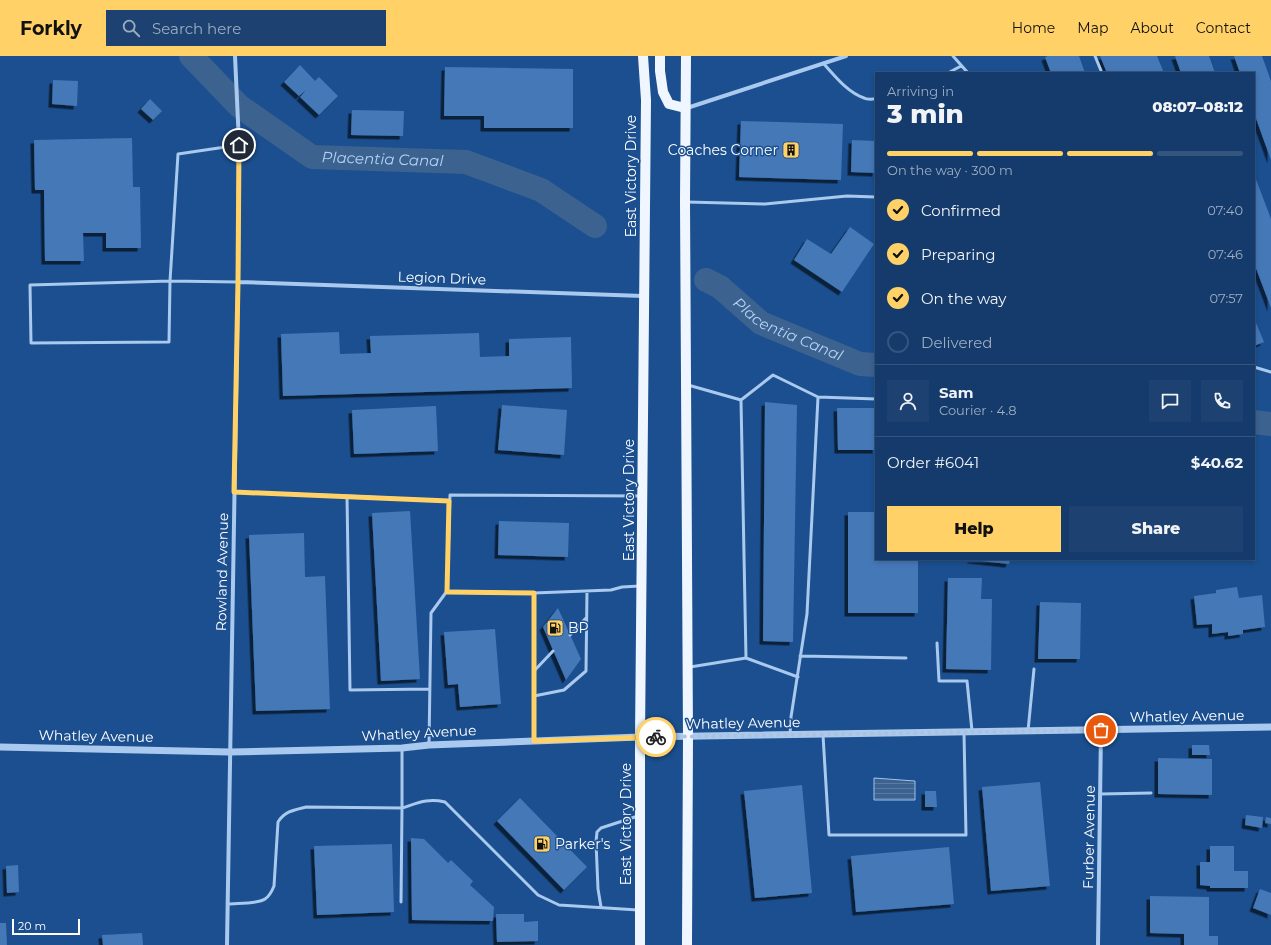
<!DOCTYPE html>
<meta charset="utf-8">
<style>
body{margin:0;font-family:Montserrat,sans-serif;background:#1d4271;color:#f1f3f6;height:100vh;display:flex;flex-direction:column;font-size:15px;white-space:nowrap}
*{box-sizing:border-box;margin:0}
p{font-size:13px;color:#9dadc1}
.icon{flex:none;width:22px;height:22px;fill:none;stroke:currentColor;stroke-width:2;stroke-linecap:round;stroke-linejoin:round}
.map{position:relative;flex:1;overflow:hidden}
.sheet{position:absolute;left:875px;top:16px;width:380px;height:488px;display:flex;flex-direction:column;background:#143b6b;border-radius:0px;box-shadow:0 2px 6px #0003,0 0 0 1px #33557e}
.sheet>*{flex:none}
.scale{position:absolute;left:12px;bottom:10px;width:68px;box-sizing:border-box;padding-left:4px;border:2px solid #fff;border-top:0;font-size:11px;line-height:14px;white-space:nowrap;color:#fff;-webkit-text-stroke:3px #1b4f8f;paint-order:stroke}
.pin{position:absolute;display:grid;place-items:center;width:34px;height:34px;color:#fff;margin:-17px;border:2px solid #fff;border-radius:50%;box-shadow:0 1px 4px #0007}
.courier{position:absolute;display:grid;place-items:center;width:40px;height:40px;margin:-20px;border:3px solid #ffd166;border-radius:50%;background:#fff;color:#222;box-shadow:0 1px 5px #0007}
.head em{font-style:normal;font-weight:800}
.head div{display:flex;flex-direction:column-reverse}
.head{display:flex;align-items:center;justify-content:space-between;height:68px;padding:0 12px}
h1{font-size:26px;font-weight:800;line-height:30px}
.bar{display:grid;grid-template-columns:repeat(4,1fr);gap:6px 4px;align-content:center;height:48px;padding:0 12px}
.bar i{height:5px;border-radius:3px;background:#33557e}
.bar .current{background:#ffd166}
.bar p{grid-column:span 4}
.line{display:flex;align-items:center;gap:10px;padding:0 12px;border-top:1px solid #33557e}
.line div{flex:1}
.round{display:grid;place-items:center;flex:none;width:42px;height:42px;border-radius:0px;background:#1d4271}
ol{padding:0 12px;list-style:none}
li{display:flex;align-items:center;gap:12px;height:44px}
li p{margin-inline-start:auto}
li .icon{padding:4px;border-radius:50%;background:#ffd166;color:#111;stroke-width:4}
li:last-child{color:#9dadc1}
li i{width:22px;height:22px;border:2px solid #33557e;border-radius:50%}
.primary-button{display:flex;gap:8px;margin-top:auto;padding:8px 12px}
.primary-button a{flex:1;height:46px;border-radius:0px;background:#ffd166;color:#111;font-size:16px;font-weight:800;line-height:46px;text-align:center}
.primary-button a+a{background:#1d4271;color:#f1f3f6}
header{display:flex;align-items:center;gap:24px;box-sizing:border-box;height:56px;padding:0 20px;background:#ffd166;color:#111}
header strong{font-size:19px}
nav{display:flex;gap:22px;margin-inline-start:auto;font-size:14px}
.search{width:280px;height:36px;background:#1d4271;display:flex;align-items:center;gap:10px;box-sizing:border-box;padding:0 14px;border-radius:0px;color:#9dadc1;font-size:15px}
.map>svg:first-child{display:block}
.water{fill:url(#water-rules);stroke:#9cc4f0}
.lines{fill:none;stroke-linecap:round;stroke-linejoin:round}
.canal{stroke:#3c6290;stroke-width:24}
.building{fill:#4478b7;filter:url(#shadow)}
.service{stroke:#a9c9ee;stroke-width:3}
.minor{stroke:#a9c9ee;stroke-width:4}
.tertiary{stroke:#a9c9ee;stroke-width:7}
.primary{stroke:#f0f6ff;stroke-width:10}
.done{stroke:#afc1d8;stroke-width:4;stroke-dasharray:0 7.2}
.route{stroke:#ffd166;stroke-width:5}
.labels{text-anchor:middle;stroke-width:3;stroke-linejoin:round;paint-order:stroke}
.poi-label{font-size:14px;fill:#fff;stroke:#1b4f8f;text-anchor:start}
.street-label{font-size:14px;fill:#fff;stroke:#1b4f8f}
.water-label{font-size:15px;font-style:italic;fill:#b5d3f5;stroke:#1b4f8f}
</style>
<header>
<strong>Forkly</strong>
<div class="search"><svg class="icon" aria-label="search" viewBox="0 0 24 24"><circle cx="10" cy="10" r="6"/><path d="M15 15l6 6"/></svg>Search here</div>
<nav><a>Home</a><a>Map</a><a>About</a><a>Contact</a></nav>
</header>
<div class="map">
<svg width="1271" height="889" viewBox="0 0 1271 889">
<defs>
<pattern id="water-rules" width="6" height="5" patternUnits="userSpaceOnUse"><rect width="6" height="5" fill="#3c6290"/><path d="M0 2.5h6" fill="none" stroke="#597aa1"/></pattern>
<filter id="shadow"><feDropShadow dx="-3.5" dy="3.5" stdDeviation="0" flood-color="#0009"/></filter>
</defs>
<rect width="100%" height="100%" fill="#1b4f8f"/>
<path class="water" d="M874 722 915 725V744H874Z"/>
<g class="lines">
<g class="canal">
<path id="s1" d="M191 0 239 50 312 101 466 106 541 134 595 170"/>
<path id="s2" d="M706 224 720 231 761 267 860 308 876 309"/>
<path d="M1254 366 1271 368"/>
</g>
</g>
<path class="building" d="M1048 0H1079L1085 17H1051L1045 1Z
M1100 0H1157L1164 17H1107Z
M1175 0H1209L1215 17H1181Z
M1234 0H1262L1271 25V104L1254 57V17H1240Z
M300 9 315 25 319 21 338 40 319 59 300 41 306 34 299 40 284 26Z
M445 11 573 13V72H484V60H444Z
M53 24 78 25 77 50 52 48Z
M150 43 162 55 153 64 141 53Z
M352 54 404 55 403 80 351 79Z
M741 65 843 68 841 124 739 121Z
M132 82 133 131H140L141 192H106V177H83L84 205H45L44 134H35L34 84Z
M852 84 876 85V117L851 116Z
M1254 118 1271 163V252L1254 207Z
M850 171 874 188 842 236 794 204 807 183 831 198Z
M1254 262 1264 286 1254 290Z
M339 276 340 298 371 297 370 280 479 277 480 301 509 300V283L571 281 572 332 283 340 281 278Z
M765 346 797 349 793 586 763 585Z
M502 349 567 354 564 399 498 394Z
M436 350 438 395 354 398 352 354Z
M837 352H876V394H838Z
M410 455 420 623 381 625 372 457Z
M848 456H876V503H918V557H848Z
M499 465 569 467 568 501 498 499Z
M304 477 305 521 325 520 330 653 256 655 249 479Z
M971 503H1010L1009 508 971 504Z
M948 522H982L981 543H992L991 614 946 613Z
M1237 531 1239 542 1262 539 1265 571 1243 574V578L1228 580V576L1212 578V568L1197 569 1194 540 1216 537V534Z
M1040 546 1081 547 1080 603H1038Z
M558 552 581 603 566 624 543 571Z
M495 573 501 648 460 651 458 628 448 629 444 576Z
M1192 689H1209L1210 699H1192Z
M1158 702 1212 703V739L1158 738Z
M1040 726 1050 830 991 835 982 731Z
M802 729 812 837 755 842 744 735Z
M925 735H936L937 751H925Z
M520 742 587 811 564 834 497 765Z
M1246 759 1263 761 1262 772 1245 769Z
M1266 761 1271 762V768L1265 767Z
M411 782 424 783 448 807 451 804 473 825 470 829 494 851 493 865 412 864Z
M392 788 394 856 317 859 314 790Z
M1210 790H1234V815H1248V832H1210V830L1200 829V806H1210Z
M949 791 954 848 856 856 851 800Z
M18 809 19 836 7 837 6 810Z
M1260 833 1271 837V859L1253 852Z
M1150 840 1209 841V880H1218V889H1184V878L1150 877Z
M496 858H524V866L538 865V885L497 886Z
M0 867H6L7 889H0Z
M142 877 143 889H103L102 879Z"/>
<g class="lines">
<path class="service" d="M953 0 968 17
M1095 0 1102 17
M823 7C835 20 847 36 864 42 867 44 872 43 876 43
M948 17 961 10
M687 146 765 148 847 140 876 141
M170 225 169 286 31 287 30 229Z
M238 226 170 225 178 98 239 89
M1254 311 1271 316
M688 329 741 344 746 602 798 621
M741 344 773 319 818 341 876 343
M234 436 347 440 350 634 430 633
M347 440 449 445
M447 535 534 537
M570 579 586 562
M937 587 939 625H967L972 675
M800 600 906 602
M690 611 746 602
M535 614 553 595
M534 640 564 634 586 615 587 535
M1028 675 1034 613
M790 679 791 661 807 558 818 341
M823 679 829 779H966L964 677
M534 685V537L611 534 622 531 640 530
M429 689 431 557 447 535 450 439 641 440
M1100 738 1151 737
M401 846 402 752C418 747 427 742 445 746L538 839 559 849 638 854
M228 848C236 847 259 848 265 843 270 840 272 835 274 830L278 766C285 755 294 754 306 751L402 752V692
M601 851 598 833 596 786 597 776 601 772 638 760"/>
<path class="minor" d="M687 52 846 0
M238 226 643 240
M227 889 238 226 239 87 235 0
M1098 889 1101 674"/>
<path class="tertiary" d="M0 691 230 696 402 692 429 689 640 681 1271 671"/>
<path class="primary" d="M660 0V15L663 36 669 48 685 52
M686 0 685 146 688 681 687 889
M640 889V681L646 44 643 0"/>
</g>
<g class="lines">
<path class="done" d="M656 681 1101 674"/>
<path class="route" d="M239 89 238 226 234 436 449 445 447 536 534 537V685L656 681"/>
</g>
<defs>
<g id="building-square" transform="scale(0.9)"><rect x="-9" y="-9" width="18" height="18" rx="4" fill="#ffd166" stroke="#1b4f8f"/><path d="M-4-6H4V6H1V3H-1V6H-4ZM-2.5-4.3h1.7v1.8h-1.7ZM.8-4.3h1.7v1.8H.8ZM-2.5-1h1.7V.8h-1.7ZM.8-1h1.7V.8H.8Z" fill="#111"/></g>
<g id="fuel-square" transform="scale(0.9)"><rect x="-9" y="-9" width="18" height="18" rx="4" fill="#ffd166" stroke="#1b4f8f"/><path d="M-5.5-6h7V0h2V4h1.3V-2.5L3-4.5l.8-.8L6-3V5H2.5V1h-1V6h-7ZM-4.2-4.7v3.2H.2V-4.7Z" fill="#111"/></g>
</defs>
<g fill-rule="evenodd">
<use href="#building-square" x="791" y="94"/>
<use href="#fuel-square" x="555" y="572"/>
<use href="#fuel-square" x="542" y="788"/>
</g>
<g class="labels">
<g class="poi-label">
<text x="778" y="99" text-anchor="end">Coaches Corner</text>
<text x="568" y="577">BP</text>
<text x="555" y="793">Parker's</text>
</g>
<g class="street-label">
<text transform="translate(631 120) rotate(-90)" y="5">East Victory Drive</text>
<text transform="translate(442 222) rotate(2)" y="5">Legion Drive</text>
<text transform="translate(629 444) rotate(-90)" y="5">East Victory Drive</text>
<text transform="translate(222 516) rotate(-89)" y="5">Rowland Avenue</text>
<text transform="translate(1187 660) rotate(-1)" y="5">Whatley Avenue</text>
<text transform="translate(743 667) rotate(-1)" y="5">Whatley Avenue</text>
<text transform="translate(419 677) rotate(-3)" y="5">Whatley Avenue</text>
<text transform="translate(96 680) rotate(1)" y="5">Whatley Avenue</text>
<text transform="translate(626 768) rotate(-90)" y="5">East Victory Drive</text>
<text transform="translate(1089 781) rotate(-89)" y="5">Furber Avenue</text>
</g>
<g class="water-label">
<text dy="5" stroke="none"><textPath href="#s1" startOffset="229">Placentia Canal</textPath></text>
<text dy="5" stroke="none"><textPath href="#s2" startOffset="97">Placentia Canal</textPath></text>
</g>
</g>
</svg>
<div class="scale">20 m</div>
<div class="pin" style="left:1101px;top:674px;background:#ea580c"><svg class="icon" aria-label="bag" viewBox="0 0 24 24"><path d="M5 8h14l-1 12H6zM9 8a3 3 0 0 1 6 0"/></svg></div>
<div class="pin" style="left:239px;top:89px;background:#1f2937"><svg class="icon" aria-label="home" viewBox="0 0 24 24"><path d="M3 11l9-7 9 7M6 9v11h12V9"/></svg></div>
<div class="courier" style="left:656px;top:681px"><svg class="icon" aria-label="bike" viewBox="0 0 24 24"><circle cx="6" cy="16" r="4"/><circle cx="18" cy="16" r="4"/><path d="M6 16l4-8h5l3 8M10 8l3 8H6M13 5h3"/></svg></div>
<section class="sheet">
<div class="head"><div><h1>3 min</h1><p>Arriving in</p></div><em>08:07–08:12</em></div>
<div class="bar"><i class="current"></i><i class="current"></i><i class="current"></i><i></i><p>On the way · 300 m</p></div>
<ol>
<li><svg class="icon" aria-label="check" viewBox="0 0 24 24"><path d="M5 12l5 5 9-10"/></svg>Confirmed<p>07:40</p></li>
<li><svg class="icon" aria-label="check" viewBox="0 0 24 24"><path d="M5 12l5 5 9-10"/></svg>Preparing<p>07:46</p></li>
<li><svg class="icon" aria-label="check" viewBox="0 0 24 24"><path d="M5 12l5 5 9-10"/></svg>On the way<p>07:57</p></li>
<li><i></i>Delivered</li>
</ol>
<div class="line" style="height:72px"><a class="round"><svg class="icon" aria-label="person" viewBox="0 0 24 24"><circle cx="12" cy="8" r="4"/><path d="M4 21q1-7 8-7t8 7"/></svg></a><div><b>Sam</b><p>Courier · 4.8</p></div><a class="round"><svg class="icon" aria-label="chat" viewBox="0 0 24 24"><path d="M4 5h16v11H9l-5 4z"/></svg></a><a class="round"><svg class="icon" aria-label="phone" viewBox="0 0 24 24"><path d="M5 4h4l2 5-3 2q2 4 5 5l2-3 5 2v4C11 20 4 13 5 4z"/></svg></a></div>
<div class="line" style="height:52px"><div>Order #6041</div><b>$40.62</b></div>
<div class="primary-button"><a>Help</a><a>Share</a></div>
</section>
</div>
